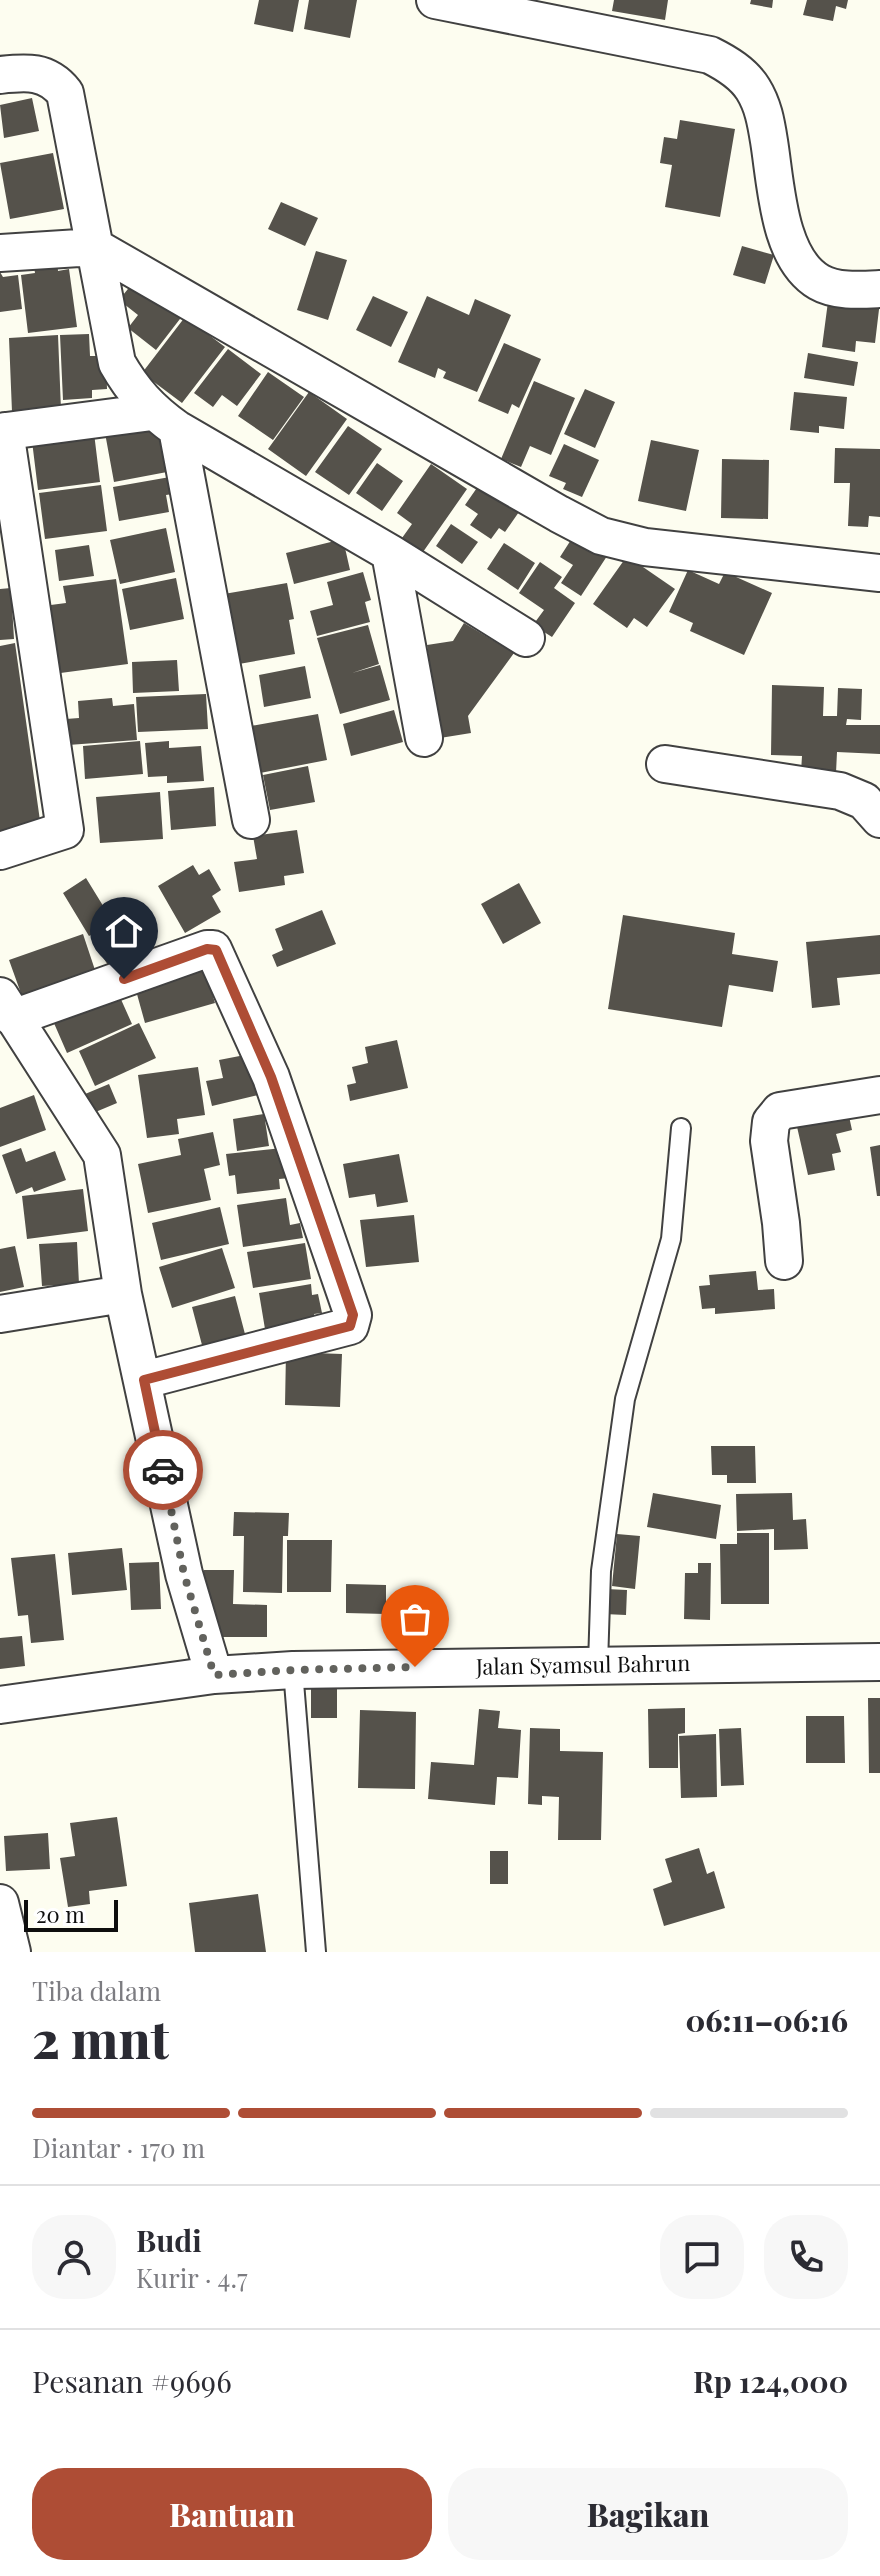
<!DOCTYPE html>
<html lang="id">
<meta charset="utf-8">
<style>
body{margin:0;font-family:"Playfair Display",serif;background:#f7f7f7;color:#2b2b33;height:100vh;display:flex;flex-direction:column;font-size:30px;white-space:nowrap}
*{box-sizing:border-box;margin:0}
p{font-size:26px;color:#7c7c81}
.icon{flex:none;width:44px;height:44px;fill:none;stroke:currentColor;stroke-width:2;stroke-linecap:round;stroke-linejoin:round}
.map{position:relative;height:1952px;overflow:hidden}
.sheet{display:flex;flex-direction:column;background:#fff;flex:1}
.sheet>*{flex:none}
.scale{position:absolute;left:24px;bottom:20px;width:94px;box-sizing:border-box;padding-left:8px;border:4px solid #0e0e0e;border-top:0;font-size:22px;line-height:28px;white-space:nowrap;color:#0e0e0e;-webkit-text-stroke:6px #fff;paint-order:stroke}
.pin{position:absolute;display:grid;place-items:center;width:68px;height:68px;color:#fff;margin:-82px -34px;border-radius:50% 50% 50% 0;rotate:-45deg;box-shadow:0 0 8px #0007}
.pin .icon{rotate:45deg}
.courier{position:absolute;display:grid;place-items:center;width:80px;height:80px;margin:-40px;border:6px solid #ae4d35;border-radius:50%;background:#fff;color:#222;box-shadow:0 2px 10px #0007}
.headline em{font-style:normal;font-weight:800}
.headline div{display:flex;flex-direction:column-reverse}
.headline{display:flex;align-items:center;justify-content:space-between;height:136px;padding:0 32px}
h1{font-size:52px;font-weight:800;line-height:60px}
.bar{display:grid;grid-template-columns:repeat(4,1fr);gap:12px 8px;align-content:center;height:96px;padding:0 32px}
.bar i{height:10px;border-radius:6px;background:#e1e1e2}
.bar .active{background:#ae4d35}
.bar p{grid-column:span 4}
.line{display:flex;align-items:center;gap:20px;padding:0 32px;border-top:2px solid #e1e1e2}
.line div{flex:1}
.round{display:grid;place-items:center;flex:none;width:84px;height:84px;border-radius:32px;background:#f7f7f7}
.cta{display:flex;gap:16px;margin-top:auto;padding:16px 32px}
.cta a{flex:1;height:92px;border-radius:32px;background:#ae4d35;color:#fff;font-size:32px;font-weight:800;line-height:92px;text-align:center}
.cta a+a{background:#f7f7f7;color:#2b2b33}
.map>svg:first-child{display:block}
.building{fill:#55524b}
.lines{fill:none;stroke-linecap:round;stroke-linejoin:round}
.service-casing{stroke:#414141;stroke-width:22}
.minor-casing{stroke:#414141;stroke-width:40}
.service{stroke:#fff;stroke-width:18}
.minor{stroke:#fff;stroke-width:36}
.done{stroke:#62625d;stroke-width:8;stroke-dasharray:0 14.4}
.route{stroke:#ae4d35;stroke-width:10}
.labels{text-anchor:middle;stroke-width:8;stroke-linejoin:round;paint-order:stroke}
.street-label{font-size:22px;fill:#0e0e0e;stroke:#fff}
</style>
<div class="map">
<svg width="880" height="1952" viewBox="0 0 880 1952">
<rect width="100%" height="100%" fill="#fdfdf0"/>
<path class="building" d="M259 0H299L293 32 254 24Z
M309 0H357L350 38 304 29Z
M614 0H668L665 20 612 11Z
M751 0H773L772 8 750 4Z
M807 0H848L846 9 836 6 833 21 803 15Z
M32 98 39 131 4 138 0 105Z
M680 120 735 129 720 217 665 207 672 165 660 163 664 137 677 139Z
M53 153 64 209 10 219 0 163Z
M281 202 318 218 305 246 268 229Z
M742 246 774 255 765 284 733 275Z
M316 251 347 260 328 320 297 310Z
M57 259 58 271 69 269 77 327 28 333 21 275 35 273 33 261Z
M0 272 3 277 18 275 22 309 0 312Z
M136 279 183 315 156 350 128 328 138 315 119 300Z
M829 294 880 301 875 343 856 341 855 352 822 347Z
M373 296 408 312 391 347 356 330Z
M427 296 469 315 475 299 511 315 477 392 443 378 446 372 438 368 435 378 398 362Z
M185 317 225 347 182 403 142 373Z
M89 334 90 356H106L107 389 92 390V398L63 400 60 335Z
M58 335 61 410 12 412 9 338Z
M504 343 541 359 519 408 512 404 508 414 478 401Z
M228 349 261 374 237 406 222 395 213 407 194 393Z
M808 353 858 362 854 386 804 378Z
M268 372 304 397 273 440 238 416Z
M534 381 575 398 551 455 530 446 521 467 501 459Z
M585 389 615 402 595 448 564 434Z
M309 392 347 419 306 476 268 449Z
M794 392 847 397 844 429 819 426V433L790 430Z
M158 423 167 472 114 482 105 433Z
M348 426 382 449 349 495 315 472Z
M94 433 100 482 38 490 32 441Z
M651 440 699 450 686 511 638 501Z
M564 444 599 460 582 497 563 489 566 483 549 476Z
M835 448 880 449V517L869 516 868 527 848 526 850 483H834Z
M722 459 769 460 768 519 721 518Z
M377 463 403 481 382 511 356 493Z
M431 464 467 489 423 552 402 538 412 524 397 513Z
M170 477 173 494 166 495 169 512 119 521 113 487Z
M481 482 521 509 505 532 499 528 491 539 470 525 478 514 465 505Z
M101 485 107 531 45 539 39 493Z
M451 524 478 542 462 564 436 546Z
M166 528 175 572 120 584 110 540Z
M576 532 609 553 581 596 561 583 573 565 560 557Z
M343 539 350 570 294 584 286 553Z
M504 543 535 563 518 590 487 569Z
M89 545 94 576 59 581 55 550Z
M627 556 675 589 647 627 634 618 627 628 593 604Z
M540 562 562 577 554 588 575 603 552 637 533 625 544 610 519 593Z
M688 570 719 584 725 572 772 593 744 655 690 631 693 623 669 612Z
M363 572 371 600 365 602 370 622 317 636 310 611 333 605 327 582Z
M176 578 184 619 130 630 122 589Z
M116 579 128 664 53 674 43 606 66 603 63 586Z
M287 583 294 619 289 620 295 654 239 664 218 595Z
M11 588 14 639 0 640V589Z
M464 623 514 653 468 716 471 733 440 738 427 645 453 641Z
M368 625 379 664 352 673 380 665 390 700 340 714 317 638Z
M15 643 42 835 0 841V646Z
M177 660 179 691 133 693 132 662Z
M305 666 311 698 264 707 259 675Z
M772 685 824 687 823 716H837L838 688 862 689 861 720 847 719 846 725H880V754L837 752 836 773 801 772 802 756 771 755Z
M206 694 208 729 138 732 136 697Z
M112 698 113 706 134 704 137 740 68 745 66 719 79 718 78 701Z
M394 710 403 742 351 756 343 724Z
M318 714 327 760 260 773 251 726Z
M140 741 143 774 85 779 83 746Z
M169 741V748L201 746 204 781 167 783V776L148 777 145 743Z
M308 766 315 802 270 810 263 775Z
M214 787 216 826 171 830 168 791Z
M160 792 163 839 100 843 96 797Z
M297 830 304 873 284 876 285 885 239 892 234 862 257 859 253 836Z
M193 865 199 875 209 869 221 890 212 896 221 912 185 933 158 886Z
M86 878 113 922 89 936 63 893Z
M519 883 541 923 503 944 481 904Z
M322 910 336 944 277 967 272 955 283 950 275 929Z
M623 915 735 933 732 954 778 961 773 992 729 985 722 1027 608 1009Z
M122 922 146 958 116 977 92 941Z
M83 934 96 973 23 999 9 960Z
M880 935V974L837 978 840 1005 812 1008 806 942Z
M204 967 215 1003 145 1023 135 987Z
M115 986 132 1024 67 1053 50 1014Z
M139 1023 156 1058 95 1086 79 1051Z
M397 1040 408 1088 350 1101 347 1085 356 1083 352 1067 368 1063 365 1047Z
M250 1054 267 1093 212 1106 206 1081 223 1078 219 1060Z
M198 1067 205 1115 177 1119 179 1134 147 1138 138 1075Z
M109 1084 117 1103 86 1116 78 1097Z
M34 1095 46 1130 0 1147V1108Z
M847 1107 852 1130 836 1134 841 1152 832 1154 835 1170 808 1175 795 1118Z
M264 1114 269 1146 237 1151 233 1119Z
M213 1132 220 1165 204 1169 211 1200 148 1213 138 1164 181 1155 178 1139Z
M880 1145V1196H877L870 1147Z
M292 1147 291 1178 279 1179 280 1189 237 1194 235 1175 229 1176 226 1154Z
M21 1148 26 1162 55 1151 66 1180 34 1192 32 1187 16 1194 2 1155Z
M399 1154 408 1202 377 1207 375 1194 349 1198 343 1164Z
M83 1189 88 1231 27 1239 22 1196Z
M286 1198 290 1225 300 1223 303 1238 243 1247 237 1205Z
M220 1207 229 1244 161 1260 152 1223Z
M414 1215 419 1262 366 1267 360 1220Z
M77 1242 79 1284 42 1286 39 1244Z
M305 1243 311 1279 253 1288 247 1252Z
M15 1246 24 1287 0 1292V1249Z
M222 1248 235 1288 172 1308 159 1267Z
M756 1271 758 1290 774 1289 775 1309 715 1314V1308L702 1309 699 1286 710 1285 709 1275Z
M311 1284 312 1295 318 1294 322 1313 314 1314 316 1327 266 1335 259 1293Z
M235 1296 245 1334 202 1345 192 1307Z
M286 1352 342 1354 340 1407 285 1405Z
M711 1446H755L756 1483H727V1475H712Z
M653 1493 721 1505 716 1539 647 1527Z
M792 1493 793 1520 806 1519 808 1549 774 1550V1529L737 1531 736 1494Z
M234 1512 289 1513 288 1536H283L282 1593 243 1592 244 1536H233Z
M737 1533H769V1604H721L720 1544H737Z
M617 1534 640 1536 635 1589 612 1586Z
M287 1540H332L331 1592H287Z
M122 1548 127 1590 72 1595 68 1553Z
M55 1554 64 1640 31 1643 28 1615 18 1616 11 1558Z
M159 1562 161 1609 131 1610 129 1563Z
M698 1563H711L710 1620 684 1619 685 1573H698Z
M204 1570H234L233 1604 267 1605V1637H203Z
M346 1584 386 1585V1614L346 1613Z
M606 1589 627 1590 626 1615 604 1614Z
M22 1636 25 1666 0 1669V1638Z
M311 1689H337V1718H311Z
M868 1698H880V1773H869Z
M685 1708V1733L678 1734V1768H649L648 1709Z
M479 1709 500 1711 498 1728 521 1730 518 1778 497 1777 495 1805 428 1799 431 1762 474 1765Z
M360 1710 416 1712 415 1789 358 1788Z
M806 1716H844L845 1763H806Z
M530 1728 560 1729V1751L603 1752 601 1840H558L559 1797 542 1796V1805L528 1804Z
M741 1728 744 1785 721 1786 719 1729Z
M716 1734 717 1797 681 1798 679 1736Z
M117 1817 127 1886 89 1891 90 1904 68 1907 60 1858 75 1856 70 1823Z
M48 1833 50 1869 6 1871 4 1836Z
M699 1848 707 1874 714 1871 725 1908 664 1926 653 1889 672 1882 665 1859Z
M490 1851H508V1884H490Z
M258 1894 266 1952H195L189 1903Z"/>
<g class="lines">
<g class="service-casing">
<path id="service" d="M598 1664 601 1571 625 1399 671 1239 681 1128
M293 1670 316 1952"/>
</g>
<g class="minor-casing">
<path id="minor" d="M435 0 710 55C726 63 743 73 753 89 763 105 766 122 769 141 776 184 778 258 819 282 836 292 861 290 880 289
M0 75C26 72 47 70 65 93L117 363C133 391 150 410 177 429L390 553 526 638
M0 253 95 247 559 514 601 536 645 547 880 573
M177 429 251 820
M0 432 152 412
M390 553 424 738
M665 764 840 791 864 801 880 819
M0 851 65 830 5 431
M0 996 102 1155 123 1294 184 1574 214 1675
M13 1018 207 949H213L271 1077 353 1315 350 1326 144 1380
M784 1261 781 1223 769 1141 771 1122 780 1111 880 1095
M0 1314 123 1294
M0 1705 214 1675 293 1670 880 1662
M0 1903 12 1952"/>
</g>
<use href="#service" class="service"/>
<use href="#minor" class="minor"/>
</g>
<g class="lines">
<path class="done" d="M163 1470 184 1574 214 1675 293 1670 415 1667"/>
<path class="route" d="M124 979 207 949 216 950 271 1077 353 1315 350 1326 144 1380 163 1470"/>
</g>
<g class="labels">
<g class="street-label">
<text transform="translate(583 1665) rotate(-1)" y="8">Jalan Syamsul Bahrun</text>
</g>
</g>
</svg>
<div class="scale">20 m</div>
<div class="pin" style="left:415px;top:1667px;background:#ea580c"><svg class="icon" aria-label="bag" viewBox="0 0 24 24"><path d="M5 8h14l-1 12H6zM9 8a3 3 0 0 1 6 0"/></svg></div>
<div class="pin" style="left:124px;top:979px;background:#1f2937"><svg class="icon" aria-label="home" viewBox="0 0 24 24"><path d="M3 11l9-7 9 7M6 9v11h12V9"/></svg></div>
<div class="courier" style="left:163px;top:1470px"><svg class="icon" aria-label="car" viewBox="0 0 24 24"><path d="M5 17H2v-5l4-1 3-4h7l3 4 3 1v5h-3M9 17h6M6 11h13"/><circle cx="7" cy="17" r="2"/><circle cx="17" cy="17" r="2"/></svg></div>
</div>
<section class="sheet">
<div class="headline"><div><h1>2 mnt</h1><p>Tiba dalam</p></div><em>06:11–06:16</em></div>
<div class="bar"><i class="active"></i><i class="active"></i><i class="active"></i><i></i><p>Diantar · 170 m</p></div>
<div class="line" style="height:144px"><a class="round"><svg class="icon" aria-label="person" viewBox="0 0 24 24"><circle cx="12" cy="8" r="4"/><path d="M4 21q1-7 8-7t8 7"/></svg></a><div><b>Budi</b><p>Kurir · 4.7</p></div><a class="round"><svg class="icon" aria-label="chat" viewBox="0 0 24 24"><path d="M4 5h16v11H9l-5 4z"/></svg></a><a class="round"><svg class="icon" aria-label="phone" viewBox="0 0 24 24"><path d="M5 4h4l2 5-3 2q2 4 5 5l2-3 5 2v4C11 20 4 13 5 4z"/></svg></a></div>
<div class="line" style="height:104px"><div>Pesanan #9696</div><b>Rp 124,000</b></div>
<div class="cta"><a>Bantuan</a><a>Bagikan</a></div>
</section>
